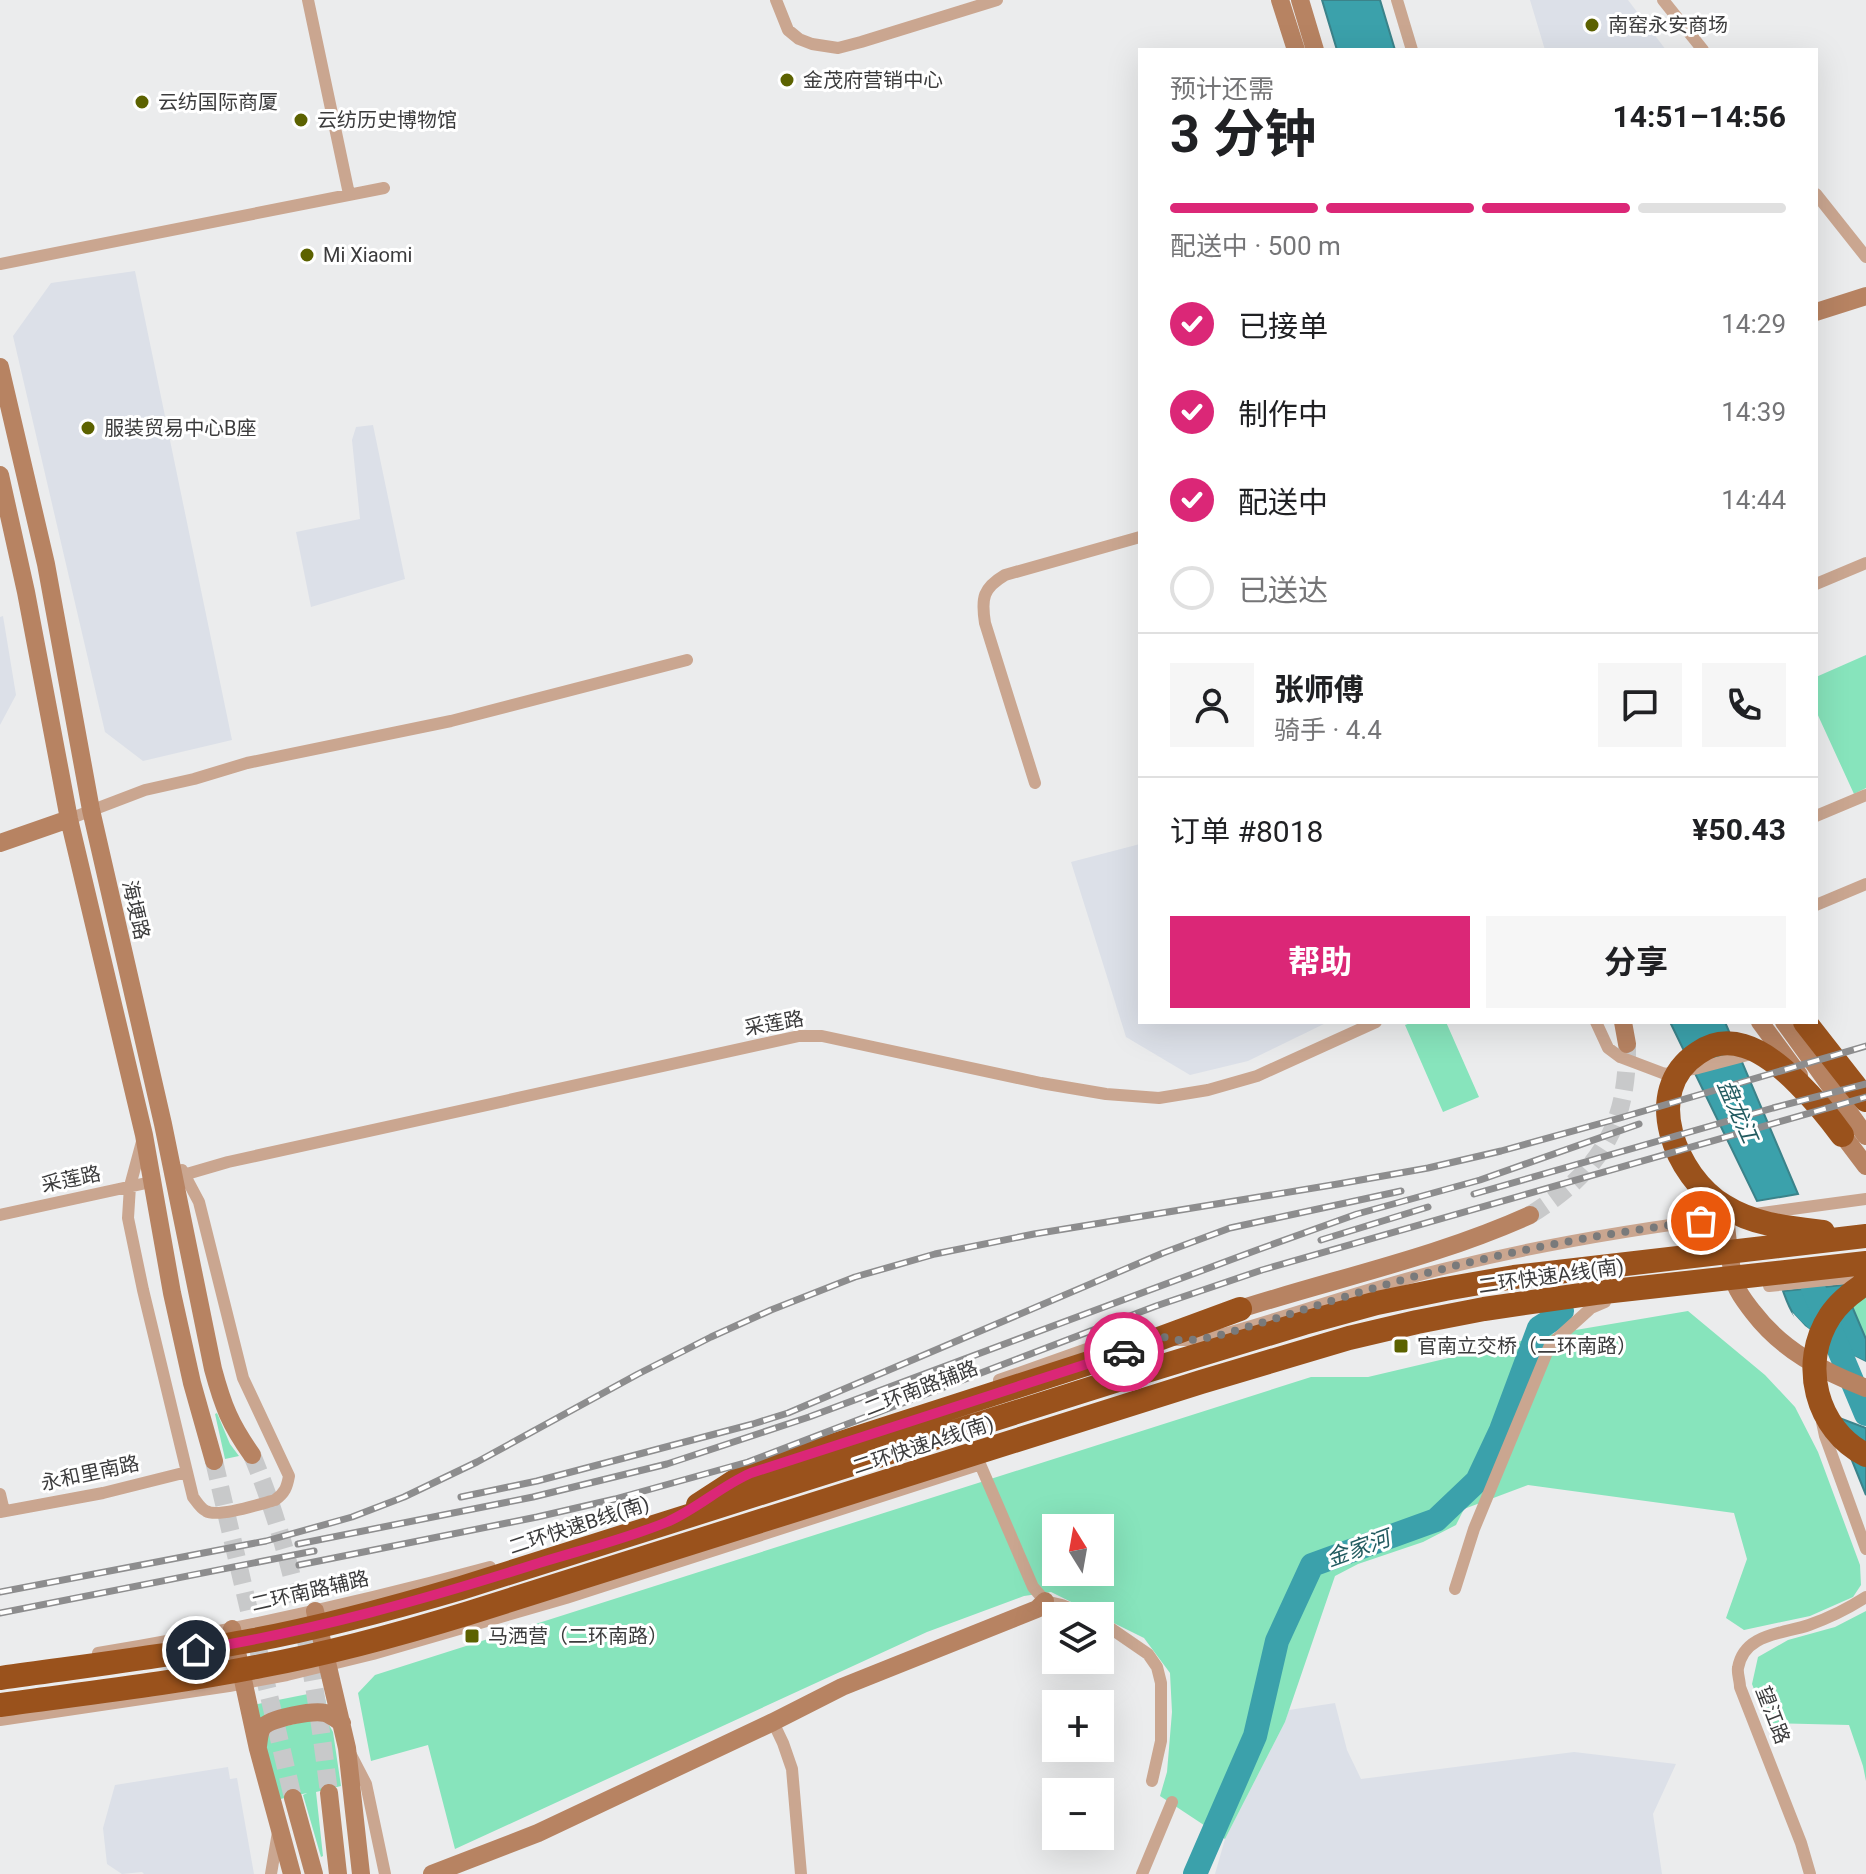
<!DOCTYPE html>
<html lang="zh">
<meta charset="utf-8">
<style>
body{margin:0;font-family:Roboto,"Noto Sans SC",sans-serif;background:#f6f6f6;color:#202124;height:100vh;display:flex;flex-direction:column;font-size:30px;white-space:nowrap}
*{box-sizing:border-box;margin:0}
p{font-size:26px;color:#757577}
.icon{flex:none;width:44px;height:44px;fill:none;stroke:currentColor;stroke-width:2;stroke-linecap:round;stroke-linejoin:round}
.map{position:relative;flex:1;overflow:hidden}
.panel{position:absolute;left:1138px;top:48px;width:680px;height:976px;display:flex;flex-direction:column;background:#fff;border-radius:0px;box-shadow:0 8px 32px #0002}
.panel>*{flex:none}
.needle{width:52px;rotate:349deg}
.controls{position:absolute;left:1042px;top:1514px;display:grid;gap:16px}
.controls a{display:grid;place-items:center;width:72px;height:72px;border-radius:0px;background:#fff;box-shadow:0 8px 32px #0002;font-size:40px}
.pin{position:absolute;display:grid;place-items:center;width:68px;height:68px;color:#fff;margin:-34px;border:4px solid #fff;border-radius:50%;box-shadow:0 2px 8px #0007}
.courier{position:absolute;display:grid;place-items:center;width:80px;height:80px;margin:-40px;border:6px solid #db2777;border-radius:50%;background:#fff;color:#222;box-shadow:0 2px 10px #0007}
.overview em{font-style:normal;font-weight:700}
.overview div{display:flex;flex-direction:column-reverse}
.overview{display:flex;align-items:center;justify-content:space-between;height:136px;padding:0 32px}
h1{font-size:52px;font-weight:700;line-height:60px}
.bar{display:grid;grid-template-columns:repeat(4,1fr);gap:12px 8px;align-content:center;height:96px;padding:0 32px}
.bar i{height:10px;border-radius:6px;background:#e0e0e0}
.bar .current{background:#db2777}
.bar p{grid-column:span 4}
.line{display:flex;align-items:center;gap:20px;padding:0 32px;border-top:2px solid #e0e0e0}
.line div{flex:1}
.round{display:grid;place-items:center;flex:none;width:84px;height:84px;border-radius:0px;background:#f6f6f6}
ol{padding:0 32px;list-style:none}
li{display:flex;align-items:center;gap:24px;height:88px}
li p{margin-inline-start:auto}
li .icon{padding:8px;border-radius:50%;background:#db2777;color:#fff;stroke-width:4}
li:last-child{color:#757577}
li i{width:44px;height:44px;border:4px solid #e0e0e0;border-radius:50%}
.cta{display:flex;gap:16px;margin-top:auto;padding:16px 32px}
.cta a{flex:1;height:92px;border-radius:0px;background:#db2777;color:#fff;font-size:32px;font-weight:700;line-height:92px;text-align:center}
.cta a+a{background:#f6f6f6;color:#202124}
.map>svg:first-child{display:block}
.built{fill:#dce0e8}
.green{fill:#87e4bc;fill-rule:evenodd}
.water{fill:#3ba1ab;stroke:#3b838a;stroke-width:2}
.pier{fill:#ebeced}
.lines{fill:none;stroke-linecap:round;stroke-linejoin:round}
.river{stroke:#3ba1ab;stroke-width:24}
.secondary-tunnel{stroke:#c8c9ca;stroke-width:18;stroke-dasharray:18 9;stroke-linecap:butt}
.street{stroke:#caa690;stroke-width:12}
.secondary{stroke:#b78362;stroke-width:18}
.highway{stroke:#9a521c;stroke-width:24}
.rail-casing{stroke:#8d8d8e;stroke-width:7}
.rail{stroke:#fff;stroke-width:4;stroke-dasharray:12;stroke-linecap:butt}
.done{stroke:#797a7b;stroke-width:8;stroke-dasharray:0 14.4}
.route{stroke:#db2777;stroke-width:10}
.poi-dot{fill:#5c6200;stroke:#fff;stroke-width:3}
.labels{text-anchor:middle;stroke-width:6;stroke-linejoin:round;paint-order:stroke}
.poi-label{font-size:20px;fill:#3c3c3d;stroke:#fff;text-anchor:start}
.street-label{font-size:20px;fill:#3c3c3d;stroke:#fff}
.water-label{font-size:22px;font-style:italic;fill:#235b60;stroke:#fff}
</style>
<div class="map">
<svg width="1866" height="1874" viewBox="0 0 1866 1874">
<rect width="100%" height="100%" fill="#ebeced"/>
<path class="built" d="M1530 0H1628L1666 50H1545Z
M135 271 232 740 143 761 105 732 13 336 51 283Z
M373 425 405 579 311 607 296 532 360 519 352 440 356 427Z
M3 616 16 695 0 725V617Z
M1140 844V1022H1328L1248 1061 1190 1075 1126 1037 1071 862Z
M1335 1703 1347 1750 1361 1779 1574 1752 1676 1764 1653 1814 1662 1874H1215L1225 1839 1285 1722 1289 1710Z
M228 1767 230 1779 237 1778 254 1874H144L142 1872 122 1874 107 1864 103 1828 115 1785Z"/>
<path class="green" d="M1866 655V788L1854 794 1816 711V677Z
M1413 1022H1446L1479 1097 1443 1112 1405 1025Z
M1843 1285H1866V1339Z
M1688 1311 1765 1375 1795 1407 1818 1452 1860 1565 1861 1585 1853 1597 1810 1616 1744 1630 1726 1618 1747 1559 1734 1513 1528 1485 1464 1509 1456 1525 1423 1542 1358 1564 1335 1576 1285 1722 1225 1839 1160 1796 1167 1772 1172 1712 1170 1673 1144 1638 1051 1592 1024 1596 927 1632 455 1849 428 1745 371 1761 358 1693 375 1675 1311 1377H1368L1546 1335ZM1056 1528H1100V1572H1056Z
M217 1413 230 1444 239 1456 225 1459 215 1414Z
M1866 1611V1781L1863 1766 1849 1725 1767 1723 1752 1684 1758 1657 1788 1640 1835 1627Z
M323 1691 327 1707 258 1724 253 1705Z
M319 1718 328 1723 333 1732 341 1786 316 1792 323 1856 321 1857 303 1795 307 1793 276 1800 264 1736 266 1731Z"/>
<path class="water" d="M1322 0H1380L1395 50H1337Z
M1670 1022H1725L1798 1194 1757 1201Z
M1843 1285 1866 1339V1362C1841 1351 1812 1337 1794 1315 1789 1308 1786 1299 1783 1291Z
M1834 1416 1866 1428V1495Z"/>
<path class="pier" d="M1792 1312 1805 1326 1830 1344 1866 1362V1366L1828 1347 1803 1329 1796 1322Z"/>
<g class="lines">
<path class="river" d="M1813 1288 1866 1414
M1195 1874 1255 1736 1277 1641 1312 1565 1436 1520 1477 1481 1501 1430 1539 1328 1558 1316 1562 1311"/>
<path class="secondary-tunnel" d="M1530 1215C1600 1171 1628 1127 1627 1044
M252 1455C297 1562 315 1679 329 1793
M214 1461 293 1798"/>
<path class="street" d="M308 0 349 194
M776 0 788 30 799 39 812 44 838 48 861 42 997 0
M1397 0 1412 50
M1663 0 1703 50
M1816 194 1866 257
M0 264 384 188
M1816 584 1866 563
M1035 783 985 623C981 598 983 588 1005 575L1140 537
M1816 816 1866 795
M69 819 145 790 194 779 247 763 451 721 687 660
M1816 905 1866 884
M1596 1022 1608 1048 1620 1057 1665 1074 1698 1068 1755 1053
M143 1138 130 1186 128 1218 143 1290 193 1497C197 1502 200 1508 206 1511 218 1518 260 1504 275 1500 285 1493 287 1487 289 1476L243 1378 199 1202 182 1170
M173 1178 228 1162 799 1036H822L1041 1083 1106 1094 1159 1098 1208 1090 1257 1076 1376 1022
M1755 1214 1866 1199
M0 1215 151 1182
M1769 1286 1866 1276
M1175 1340H1196L1213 1337C1291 1316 1368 1287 1447 1268 1539 1245 1634 1229 1729 1217
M999 1380 1101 1344 1123 1337 1149 1334
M1822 1422 1825 1436 1866 1549
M980 1464 1033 1587 1045 1601 1062 1605 1088 1616
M0 1494 4 1511
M0 1512 103 1493 187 1472
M1455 1589 1474 1529 1550 1345 1591 1308 1605 1302
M1100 1621 1148 1654 1157 1667 1161 1683V1741L1152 1781
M98 1653C231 1631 361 1602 490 1567
M0 1720 229 1686 287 1675 373 1654 566 1598 978 1465
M773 1722 783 1743 792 1769 801 1874
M351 1755 366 1784 385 1874
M271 1874 278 1832
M1142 1874 1172 1802
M1810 1874 1801 1843 1740 1687C1740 1681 1737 1673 1738 1668 1744 1633 1783 1634 1809 1625 1829 1618 1849 1608 1866 1597"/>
<path class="secondary" d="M1280 0 1296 50
M1300 0 1315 50
M1816 312 1866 296
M0 367 46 564 91 810 163 1124 213 1369C223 1406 230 1424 252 1455
M0 475 26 592 69 819 144 1135 172 1293 192 1383 214 1461
M0 843 69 819
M1623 1022 1627 1044
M1760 1022 1799 1075
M1784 1022 1866 1136
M1835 1125 1866 1166
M1725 1217C1728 1240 1729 1264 1736 1286 1740 1296 1747 1304 1753 1312 1782 1350 1822 1371 1866 1388
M1240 1309C1337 1278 1437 1257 1530 1215
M315 1611 347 1748 361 1874
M232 1629 258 1749 292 1874
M258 1746C259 1740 259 1732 263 1727 270 1718 314 1710 325 1713 331 1715 336 1719 342 1723
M329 1793 338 1874
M293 1798 314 1874
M432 1874 538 1833 773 1722 842 1687 1037 1609 1045 1601"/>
<path class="highway" d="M1805 1022 1866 1100
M1823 1232C1789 1228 1754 1225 1724 1206 1676 1177 1640 1091 1698 1053 1712 1043 1728 1041 1744 1046 1779 1056 1821 1106 1842 1135
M1866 1283C1852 1292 1839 1302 1830 1316 1799 1363 1816 1430 1866 1455
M698 1505 738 1479 767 1467 1126 1351 1240 1309
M0 1678C85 1666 170 1656 254 1640 324 1627 393 1608 461 1588L1143 1372 1304 1323 1377 1303 1445 1289 1514 1277 1866 1236
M0 1705C87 1693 175 1683 261 1666 331 1653 401 1634 469 1613L1201 1382 1349 1338 1417 1322 1484 1309 1595 1293 1866 1263"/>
<g class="rail-casing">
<path id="rail" d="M1474 1194 1773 1108 1866 1084
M1321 1240 1428 1207
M461 1497 537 1481 753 1424 788 1413 1163 1253 1230 1228 1401 1191
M298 1544 533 1497 667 1464 809 1417 1257 1250 1357 1214 1480 1180 1639 1124
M299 1565 537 1517 615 1499 748 1462 1156 1306 1262 1270 1866 1097
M0 1592 266 1541 352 1517 404 1497 477 1462 638 1374 711 1337 771 1310 855 1277 935 1254 1034 1234 1338 1184 1428 1168 1501 1151 1620 1118 1866 1046
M0 1613 314 1551"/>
</g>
<use href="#rail" class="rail"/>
</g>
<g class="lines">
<path class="done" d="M1124 1352 1165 1337 1183 1341 1213 1337C1274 1320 1334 1299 1395 1282 1495 1253 1598 1234 1701 1221"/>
<path class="route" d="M196 1650C313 1631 426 1599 539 1563 581 1550 626 1539 667 1522 697 1509 721 1486 751 1473L1124 1352"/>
</g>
<g class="poi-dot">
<circle cx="1592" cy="25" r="8"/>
<circle cx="787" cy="80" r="8"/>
<circle cx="142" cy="102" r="8"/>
<circle cx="301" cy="120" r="8"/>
<circle cx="307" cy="255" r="8"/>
<circle cx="88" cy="428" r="8"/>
<rect x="1393" y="1338" width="16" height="16" rx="4"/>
<rect x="464" y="1628" width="16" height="16" rx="4"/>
</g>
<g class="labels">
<g class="poi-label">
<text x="1608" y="32">南窑永安商场</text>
<text x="803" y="87">金茂府营销中心</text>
<text x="158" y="109">云纺国际商厦</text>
<text x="317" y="127">云纺历史博物馆</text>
<text x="323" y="262">Mi Xiaomi</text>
<text x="104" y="435">服装贸易中心B座</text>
<text x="1417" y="1353">官南立交桥（二环南路）</text>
<text x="488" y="1643">马洒营（二环南路）</text>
</g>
<g class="street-label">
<text transform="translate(136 910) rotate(77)" y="7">海埂路</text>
<text transform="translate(774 1023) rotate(-10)" y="7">采莲路</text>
<text transform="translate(71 1179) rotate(-12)" y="7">采莲路</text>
<text transform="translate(1551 1276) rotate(-8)" y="7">二环快速A线(南)</text>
<text transform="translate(921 1388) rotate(-21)" y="7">二环南路辅路</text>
<text transform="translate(923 1445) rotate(-18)" y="7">二环快速A线(南)</text>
<text transform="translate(90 1473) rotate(-12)" y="7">永和里南路</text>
<text transform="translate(579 1525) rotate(-18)" y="7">二环快速B线(南)</text>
<text transform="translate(310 1591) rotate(-13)" y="7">二环南路辅路</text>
<text transform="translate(1773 1715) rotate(69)" y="7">望江路</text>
</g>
<g class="water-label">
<text transform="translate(1738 1111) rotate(66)" y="8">盘龙江</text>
<text transform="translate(1358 1548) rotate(-20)" y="8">金家河</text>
</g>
</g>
</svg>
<div class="controls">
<a><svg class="needle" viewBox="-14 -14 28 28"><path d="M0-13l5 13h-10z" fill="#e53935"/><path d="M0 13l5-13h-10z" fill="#757577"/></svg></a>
<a><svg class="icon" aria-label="layers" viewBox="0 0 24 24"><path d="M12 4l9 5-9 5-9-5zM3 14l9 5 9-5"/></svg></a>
<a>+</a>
<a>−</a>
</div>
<div class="pin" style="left:1701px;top:1221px;background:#ea580c"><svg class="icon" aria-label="bag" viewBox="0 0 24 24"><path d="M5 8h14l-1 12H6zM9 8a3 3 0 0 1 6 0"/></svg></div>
<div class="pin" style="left:196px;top:1650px;background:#1f2937"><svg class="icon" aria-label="home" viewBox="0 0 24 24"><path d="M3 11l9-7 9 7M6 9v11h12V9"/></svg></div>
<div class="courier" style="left:1124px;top:1352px"><svg class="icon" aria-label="car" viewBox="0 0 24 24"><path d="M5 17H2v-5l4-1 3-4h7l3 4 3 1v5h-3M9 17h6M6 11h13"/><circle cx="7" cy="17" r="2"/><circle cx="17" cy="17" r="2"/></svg></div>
<section class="panel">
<div class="overview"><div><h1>3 分钟</h1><p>预计还需</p></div><em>14:51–14:56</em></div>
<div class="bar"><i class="current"></i><i class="current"></i><i class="current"></i><i></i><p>配送中 · 500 m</p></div>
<ol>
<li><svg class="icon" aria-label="check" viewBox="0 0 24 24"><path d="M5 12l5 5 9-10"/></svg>已接单<p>14:29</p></li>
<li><svg class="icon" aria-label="check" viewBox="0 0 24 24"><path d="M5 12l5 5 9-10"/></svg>制作中<p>14:39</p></li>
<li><svg class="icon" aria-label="check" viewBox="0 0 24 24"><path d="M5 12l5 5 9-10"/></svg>配送中<p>14:44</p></li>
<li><i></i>已送达</li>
</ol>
<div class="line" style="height:144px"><a class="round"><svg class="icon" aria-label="person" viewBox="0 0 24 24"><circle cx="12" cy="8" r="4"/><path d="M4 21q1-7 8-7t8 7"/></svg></a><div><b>张师傅</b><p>骑手 · 4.4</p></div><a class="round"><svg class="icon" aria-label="chat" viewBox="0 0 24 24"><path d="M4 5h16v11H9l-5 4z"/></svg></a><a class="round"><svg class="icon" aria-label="phone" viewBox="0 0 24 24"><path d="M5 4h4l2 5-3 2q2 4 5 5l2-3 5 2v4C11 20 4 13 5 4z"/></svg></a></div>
<div class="line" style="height:104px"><div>订单 #8018</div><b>¥50.43</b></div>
<div class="cta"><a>帮助</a><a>分享</a></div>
</section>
</div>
